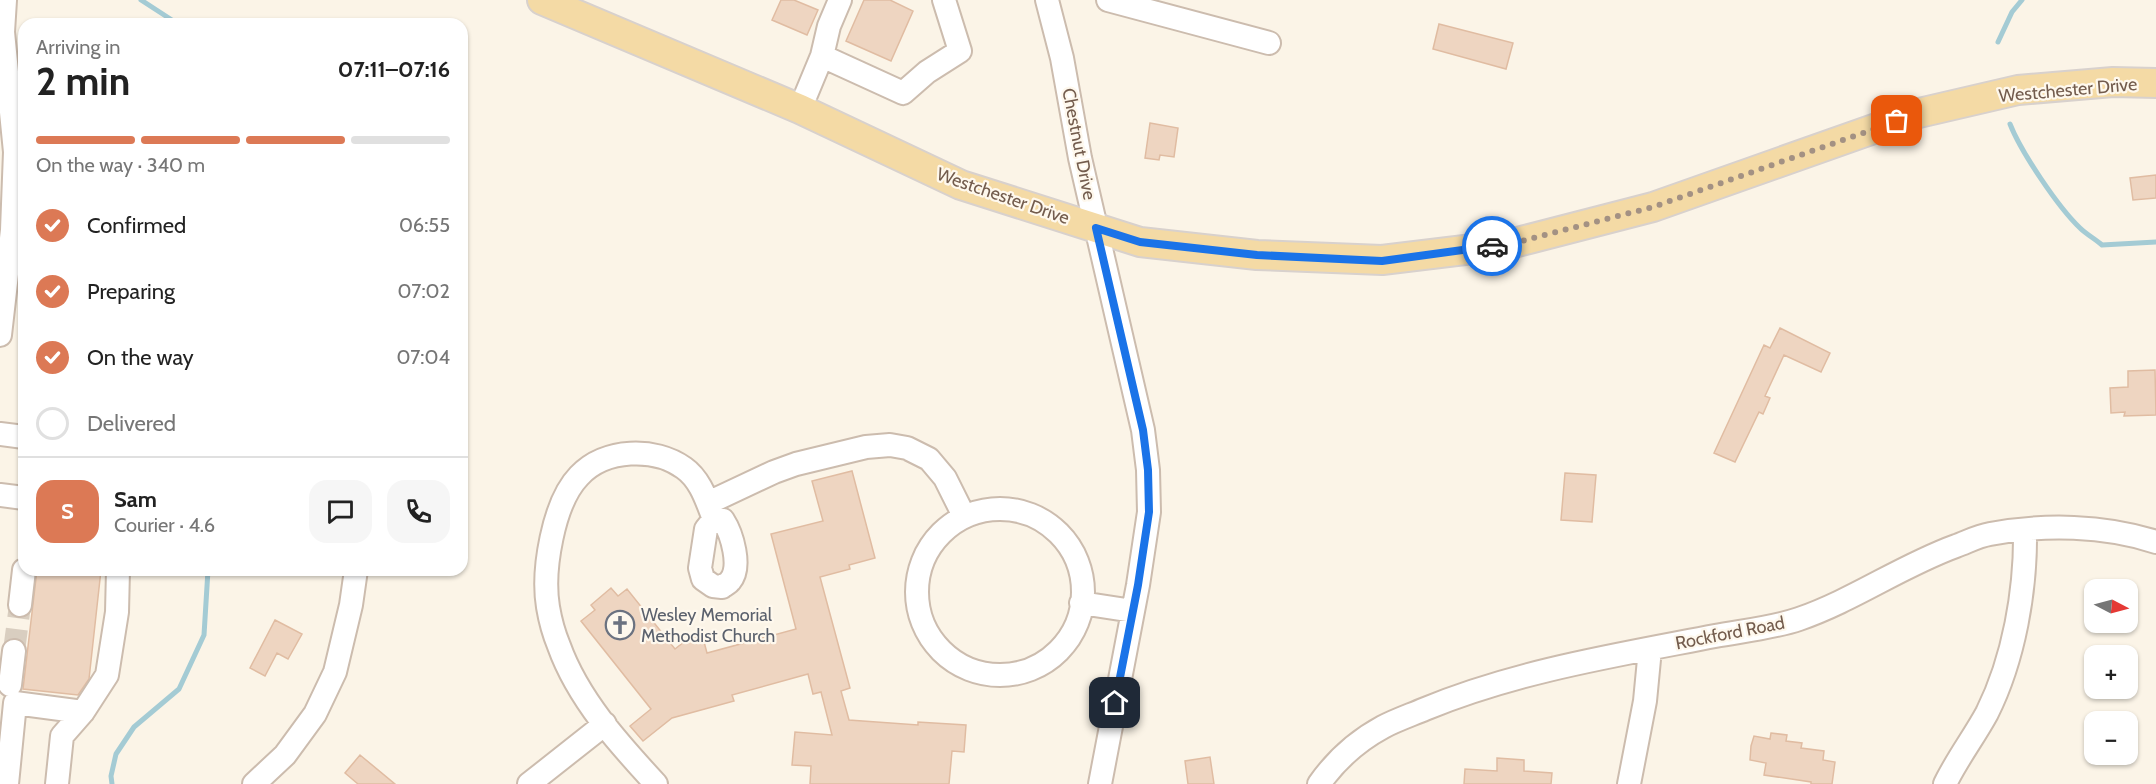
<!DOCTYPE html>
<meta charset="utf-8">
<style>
body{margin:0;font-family:Cabin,sans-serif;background:#f6f6f6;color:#222;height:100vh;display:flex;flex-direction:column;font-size:22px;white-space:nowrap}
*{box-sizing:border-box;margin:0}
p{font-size:20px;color:#767676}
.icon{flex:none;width:33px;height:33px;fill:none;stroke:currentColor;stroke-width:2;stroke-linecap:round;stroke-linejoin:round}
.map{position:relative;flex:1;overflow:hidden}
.side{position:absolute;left:18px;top:18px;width:450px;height:558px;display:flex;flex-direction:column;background:#fff;border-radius:18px;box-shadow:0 2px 4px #0004}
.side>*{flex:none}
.needle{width:39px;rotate:96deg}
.buttons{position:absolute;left:2084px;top:579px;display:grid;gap:12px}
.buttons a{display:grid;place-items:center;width:54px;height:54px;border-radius:12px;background:#fff;box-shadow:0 2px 4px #0004;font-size:30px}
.pin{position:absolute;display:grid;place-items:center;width:51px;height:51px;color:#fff;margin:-26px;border-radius:12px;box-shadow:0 3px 9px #0006}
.courier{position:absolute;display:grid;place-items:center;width:60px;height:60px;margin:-30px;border:4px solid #1a73e8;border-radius:50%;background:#fff;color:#222;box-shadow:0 2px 8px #0007}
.overview em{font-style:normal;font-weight:700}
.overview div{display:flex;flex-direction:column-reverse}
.overview{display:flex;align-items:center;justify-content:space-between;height:102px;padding:0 18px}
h1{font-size:39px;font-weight:700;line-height:45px}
.bar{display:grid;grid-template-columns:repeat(4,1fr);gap:9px 6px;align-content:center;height:72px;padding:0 18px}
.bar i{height:8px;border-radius:4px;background:#e0e0e0}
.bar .current{background:#dc7955}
.bar p{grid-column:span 4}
.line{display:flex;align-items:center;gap:15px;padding:0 18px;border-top:2px solid #e0e0e0}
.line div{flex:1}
.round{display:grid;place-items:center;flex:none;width:63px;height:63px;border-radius:18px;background:#f6f6f6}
ol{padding:0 18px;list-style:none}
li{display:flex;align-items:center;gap:18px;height:66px}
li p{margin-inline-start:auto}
li .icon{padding:6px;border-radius:50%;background:#dc7955;color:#fff;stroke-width:4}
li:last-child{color:#767676}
li i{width:33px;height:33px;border:3px solid #e0e0e0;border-radius:50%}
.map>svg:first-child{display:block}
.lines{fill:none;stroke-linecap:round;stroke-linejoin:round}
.stream{stroke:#a4cbd4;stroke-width:5}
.building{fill:#eed5c1;stroke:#e0bca2;stroke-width:1.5}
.minor-tunnel{stroke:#d9cec0;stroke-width:22;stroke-dasharray:22 11;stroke-linecap:butt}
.minor-casing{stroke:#ccbcae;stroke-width:26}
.major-casing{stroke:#d8d1cd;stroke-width:32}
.minor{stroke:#fff;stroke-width:22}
.major{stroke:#f4daa5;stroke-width:28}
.done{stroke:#a39183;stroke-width:6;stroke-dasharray:0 10.8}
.route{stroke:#1a73e8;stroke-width:8}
.labels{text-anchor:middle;stroke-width:4.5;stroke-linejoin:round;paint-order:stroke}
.street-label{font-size:18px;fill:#735c4d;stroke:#fef8ed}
.worship-label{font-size:18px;fill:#5b616d;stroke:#fef8ed;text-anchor:start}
</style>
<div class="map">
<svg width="2156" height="784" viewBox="0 0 2156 784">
<rect width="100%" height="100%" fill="#fbf4e7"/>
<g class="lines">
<path class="stream" d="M141 0 178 24
M1998 42 2012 12 2022 0
M2010 124C2021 152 2058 207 2080 228 2086 234 2095 239 2102 245L2156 242
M112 784 111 776 116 754 134 727 179 689 204 635 208 570"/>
</g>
<path class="building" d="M781 0H794L818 10 807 35 772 20Z
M864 0H890L913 11 891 61 846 41Z
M1439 24 1513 43 1506 69 1433 49Z
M1150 123 1178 128 1174 157 1160 155 1159 160 1145 158Z
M2156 175V198L2133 200 2130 178Z
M1780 328 1830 353 1821 372 1784 355 1765 396 1770 398 1763 414 1759 412 1735 462 1714 453 1764 345 1770 348Z
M2155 370 2156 415 2124 416 2125 412 2111 413 2110 388 2128 387V371Z
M852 471 875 558 849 565 850 569 820 577 850 688 841 691 849 720 918 725V722L966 725 964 752 952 751 949 784H810L811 766 792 765 795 732 832 735 821 692 813 694 808 674 732 695 734 701 672 718 643 741 630 726 651 709 581 621 595 610 591 605 611 588 618 596 627 589 675 649 690 637 703 638 707 653 796 629 771 534 823 521 812 481Z
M1565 473 1596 475 1592 522 1561 520Z
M37 570H101L89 679 78 695 23 689Z
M275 620 302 634 288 659 277 653 265 676 250 668Z
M1771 733 1787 735 1786 741 1802 743 1801 748 1824 751 1823 760 1835 762 1832 784H1811V782L1764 775 1766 763 1750 760 1751 746 1754 736 1770 739Z
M360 755 395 784H358L345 773Z
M1210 757 1214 784H1188L1185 761Z
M1497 758 1524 760V771L1552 773 1551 784H1464L1465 769 1497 771Z"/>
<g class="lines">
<path class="minor-tunnel" d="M14 651 20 605"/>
<g class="minor-casing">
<path id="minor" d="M1047 0 1062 58 1080 158 1143 430 1148 470 1149 512 1138 585 1100 784
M1108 0 1269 43
M822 56 903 93 927 72 960 51 944 0
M800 109 822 56 829 26 840 0
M0 335 12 230 15 152 3 32 5 0
M0 434 24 437
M0 495 24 498
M708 503 774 472 796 464 866 447 890 445 907 448 929 459 945 478 964 516
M917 592a83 83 0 1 1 166 0a83 83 0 1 1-166 0Z
M714 519 723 520C732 534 742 567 730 581 728 584 724 585 722 587L713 586 703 579 700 568 706 529Z
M1081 603 1133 611
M20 605 24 570
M10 685 14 651
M7 784 15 703 83 712
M57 784 62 736 83 712 107 675 117 612 118 570
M254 784 285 755 315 714 335 672 351 605 356 570
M529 784 605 724
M656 784C619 744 578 699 559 646 554 634 550 619 548 607 542 571 553 503 579 476 605 448 655 447 684 468 701 480 707 502 714 519
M1319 784C1336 760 1357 741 1383 727 1396 720 1411 715 1425 709 1517 671 1617 655 1715 636 1742 631 1773 628 1799 619 1854 600 1901 566 1956 546 1967 542 1978 536 1990 534 2044 524 2104 525 2156 542
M1629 784 1645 701 1650 649
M1945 784C1957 759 1974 737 1987 713 2014 659 2026 590 2025 530"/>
</g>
<g class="major-casing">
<path id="major" d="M542 0 800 109 961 185 1140 242 1257 255 1382 260 1506 245 1653 207 1919 113 2018 90 2113 82 2156 83"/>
</g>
<use href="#minor" class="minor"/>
<use href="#major" class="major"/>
</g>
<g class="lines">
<path class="done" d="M1492 246 1506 245 1653 207 1897 121"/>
<path class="route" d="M1115 703 1138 585 1149 512 1148 470 1143 430 1096 228 1140 242 1257 255 1382 261 1492 246"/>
</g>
<defs>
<g id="church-ring" transform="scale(1.5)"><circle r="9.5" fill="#fef8ed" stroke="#6b7280" stroke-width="1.5"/><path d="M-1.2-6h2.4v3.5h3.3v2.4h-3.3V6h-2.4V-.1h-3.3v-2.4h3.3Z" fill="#6b7280"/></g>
</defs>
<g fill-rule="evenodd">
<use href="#church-ring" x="620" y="625"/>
</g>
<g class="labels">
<g class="street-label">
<text transform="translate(2068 90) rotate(-5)" y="6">Westchester Drive</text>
<text transform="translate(1079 144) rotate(79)" y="6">Chestnut Drive</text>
<text transform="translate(1003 196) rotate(19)" y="6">Westchester Drive</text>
<text transform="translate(1730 633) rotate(-11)" y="6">Rockford Road</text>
</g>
<g class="worship-label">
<text x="641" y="621">Wesley Memorial<tspan x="641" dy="21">Methodist Church</tspan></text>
</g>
</g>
</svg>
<div class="buttons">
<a><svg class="needle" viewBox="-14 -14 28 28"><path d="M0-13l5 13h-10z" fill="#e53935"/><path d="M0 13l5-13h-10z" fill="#767676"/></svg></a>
<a>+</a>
<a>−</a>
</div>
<div class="pin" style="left:1897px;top:121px;background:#ea580c"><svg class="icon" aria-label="bag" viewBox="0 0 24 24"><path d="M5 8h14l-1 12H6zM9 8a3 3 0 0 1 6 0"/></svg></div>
<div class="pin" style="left:1115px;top:703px;background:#1f2937"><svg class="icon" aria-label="home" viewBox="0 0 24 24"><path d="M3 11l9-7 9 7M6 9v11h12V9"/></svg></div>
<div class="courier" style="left:1492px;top:246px"><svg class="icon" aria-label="car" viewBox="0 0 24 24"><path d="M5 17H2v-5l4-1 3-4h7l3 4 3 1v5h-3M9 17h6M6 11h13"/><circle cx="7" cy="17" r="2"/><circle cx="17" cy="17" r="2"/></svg></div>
<section class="side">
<div class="overview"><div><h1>2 min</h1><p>Arriving in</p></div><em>07:11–07:16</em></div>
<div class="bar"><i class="current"></i><i class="current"></i><i class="current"></i><i></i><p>On the way · 340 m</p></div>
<ol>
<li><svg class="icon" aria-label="check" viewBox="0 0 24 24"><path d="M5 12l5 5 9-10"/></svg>Confirmed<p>06:55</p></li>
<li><svg class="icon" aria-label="check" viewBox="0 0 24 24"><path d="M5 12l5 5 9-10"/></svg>Preparing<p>07:02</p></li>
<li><svg class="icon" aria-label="check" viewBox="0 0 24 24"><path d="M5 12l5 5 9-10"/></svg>On the way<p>07:04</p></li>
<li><i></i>Delivered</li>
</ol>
<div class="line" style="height:108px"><b class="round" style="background:#dc7955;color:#fff">S</b><div><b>Sam</b><p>Courier · 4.6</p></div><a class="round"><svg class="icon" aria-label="chat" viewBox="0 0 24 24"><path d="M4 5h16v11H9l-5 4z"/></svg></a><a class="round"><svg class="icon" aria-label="phone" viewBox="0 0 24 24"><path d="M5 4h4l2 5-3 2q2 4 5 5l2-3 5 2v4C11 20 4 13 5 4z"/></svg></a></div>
</section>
</div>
